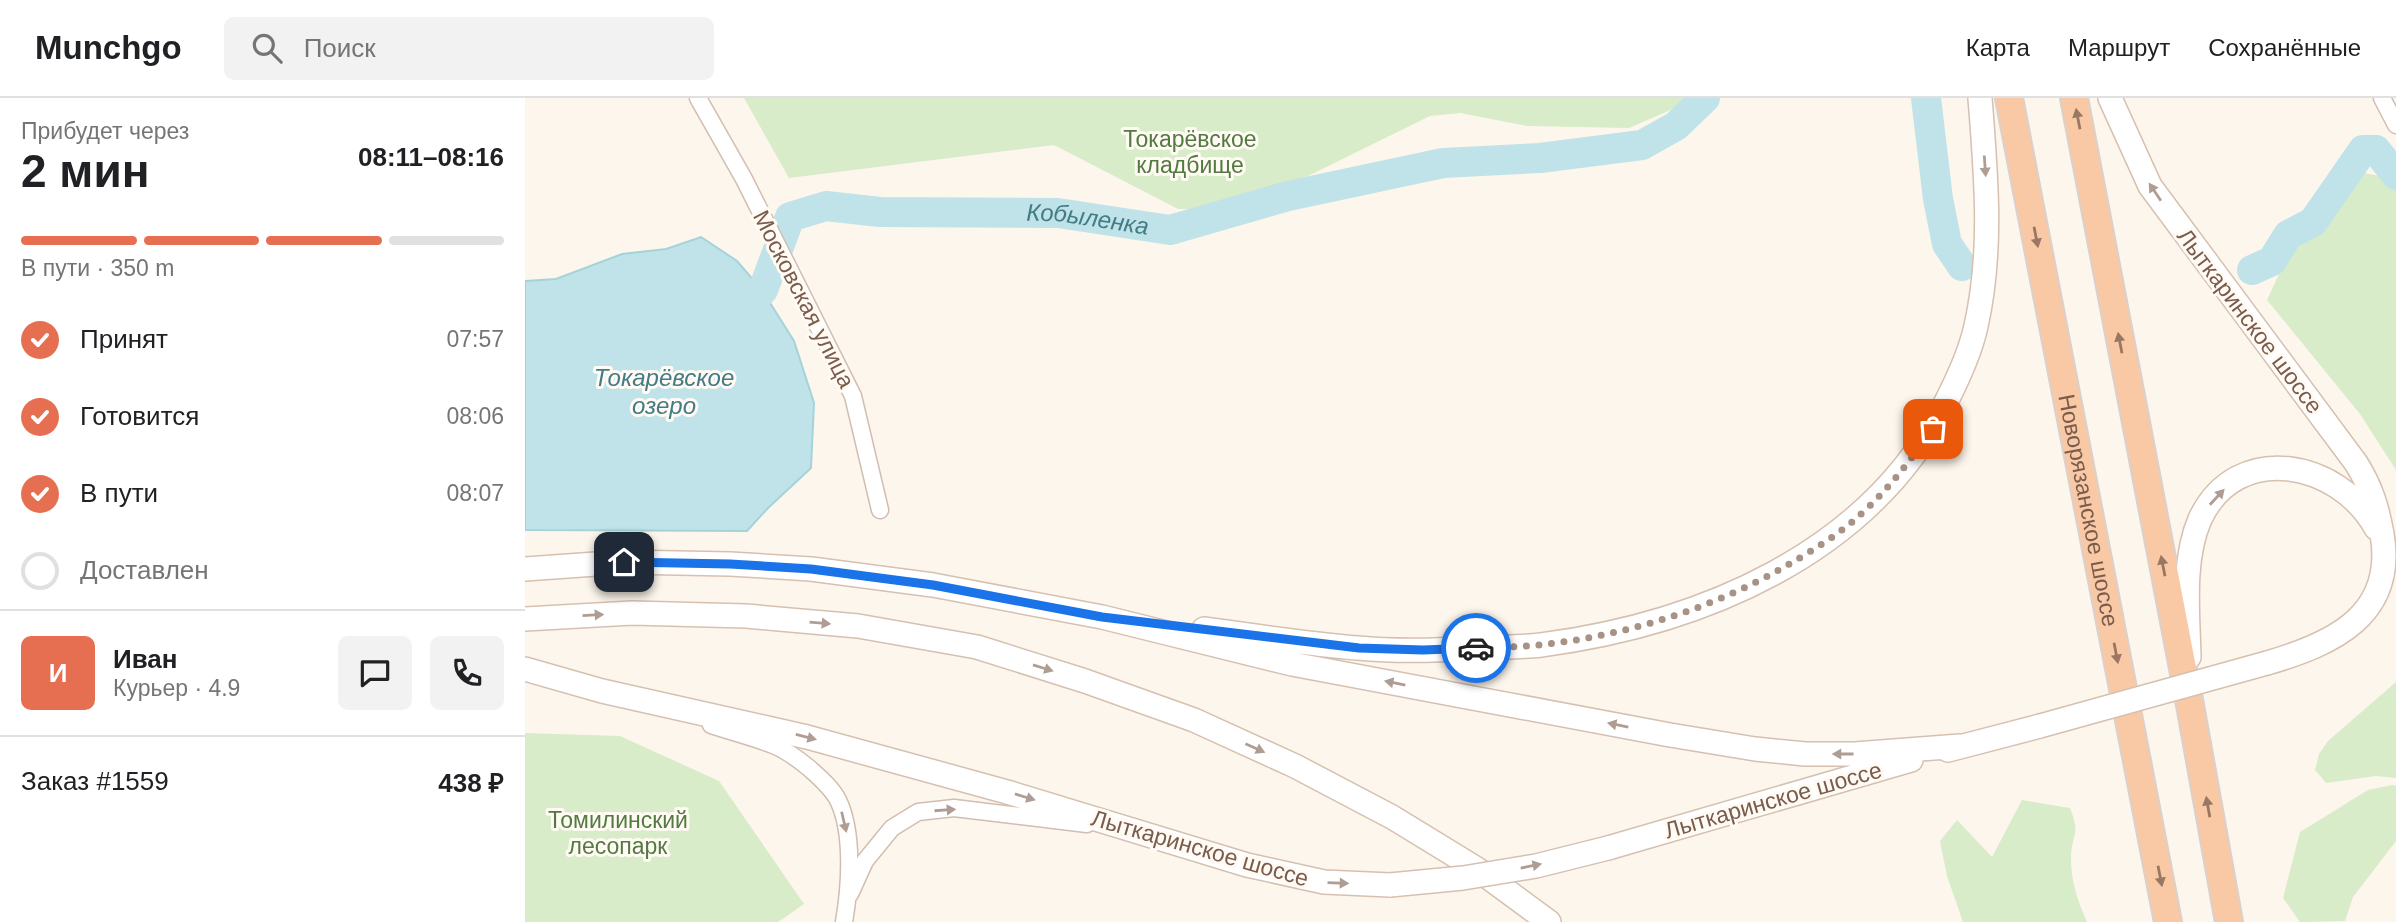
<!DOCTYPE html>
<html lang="ru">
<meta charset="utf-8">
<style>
body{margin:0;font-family:Helvetica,sans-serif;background:#f2f2f2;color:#202124;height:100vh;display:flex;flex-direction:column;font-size:26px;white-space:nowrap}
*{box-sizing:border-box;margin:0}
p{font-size:23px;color:#757577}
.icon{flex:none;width:38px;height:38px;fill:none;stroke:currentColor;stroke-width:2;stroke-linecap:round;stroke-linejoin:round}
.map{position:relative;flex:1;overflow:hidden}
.panel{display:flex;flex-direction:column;background:#fff;width:525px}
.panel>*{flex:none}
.pin{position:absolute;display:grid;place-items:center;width:60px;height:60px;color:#fff;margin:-30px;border-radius:14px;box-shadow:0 4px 10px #0006}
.courier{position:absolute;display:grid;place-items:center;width:70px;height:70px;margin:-35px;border:5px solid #1a73e8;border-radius:50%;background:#fff;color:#222;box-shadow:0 2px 9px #0007}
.summary em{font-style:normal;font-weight:700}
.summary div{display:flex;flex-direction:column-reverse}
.summary{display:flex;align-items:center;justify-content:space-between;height:119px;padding:0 21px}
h1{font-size:46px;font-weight:700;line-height:52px}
.bar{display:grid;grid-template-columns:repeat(4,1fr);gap:10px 7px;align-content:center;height:84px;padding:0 21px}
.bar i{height:9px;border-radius:5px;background:#e0e0e0}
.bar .current{background:#e76f51}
.bar p{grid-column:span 4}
.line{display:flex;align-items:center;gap:18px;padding:0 21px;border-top:2px solid #e0e0e0}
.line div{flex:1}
.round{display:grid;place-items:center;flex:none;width:74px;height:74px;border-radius:10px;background:#f2f2f2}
ol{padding:0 21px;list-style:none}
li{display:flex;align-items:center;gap:21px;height:77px}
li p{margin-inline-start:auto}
li .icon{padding:7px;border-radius:50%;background:#e76f51;color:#fff;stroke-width:4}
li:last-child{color:#757577}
li i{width:38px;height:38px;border:4px solid #e0e0e0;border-radius:50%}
header{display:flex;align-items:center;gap:42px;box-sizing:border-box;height:98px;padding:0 35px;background:#fff;border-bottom:2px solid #e0e0e0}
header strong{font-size:33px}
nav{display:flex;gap:38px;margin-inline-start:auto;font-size:24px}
.search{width:490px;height:63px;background:#f2f2f2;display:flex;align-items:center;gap:18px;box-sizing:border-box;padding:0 24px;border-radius:10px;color:#757577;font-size:26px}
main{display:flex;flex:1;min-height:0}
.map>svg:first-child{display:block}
.green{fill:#d8ecc9}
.water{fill:#bfe3e8;stroke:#a5d3da;stroke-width:2}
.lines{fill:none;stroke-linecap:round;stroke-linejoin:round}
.river{stroke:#bfe3e8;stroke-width:30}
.minor-casing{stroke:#d1beb0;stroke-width:19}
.secondary-casing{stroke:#d6c0b0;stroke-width:26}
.trunk-casing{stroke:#dad1cd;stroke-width:30}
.minor{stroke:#fff;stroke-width:16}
.secondary{stroke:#fff;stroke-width:23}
.trunk{stroke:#f9c8a4;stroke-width:26}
.secondary-bridge-casing{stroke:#d6c0b0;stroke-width:26;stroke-linecap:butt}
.secondary-bridge{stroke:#fff;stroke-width:23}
.oneway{fill:#9a7763}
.oneway2{fill:#af9d94}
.done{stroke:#a89285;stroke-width:7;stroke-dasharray:0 12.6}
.route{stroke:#1a73e8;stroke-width:9}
.labels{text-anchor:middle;stroke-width:6;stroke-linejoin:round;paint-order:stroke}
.park-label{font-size:23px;fill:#537a41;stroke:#fffaf3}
.street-label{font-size:23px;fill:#7a5c4d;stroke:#fffaf3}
.water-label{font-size:24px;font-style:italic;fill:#437c86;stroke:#fffaf3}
</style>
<header>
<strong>Munchgo</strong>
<div class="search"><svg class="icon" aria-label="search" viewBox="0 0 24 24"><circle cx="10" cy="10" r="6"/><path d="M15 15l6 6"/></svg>Поиск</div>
<nav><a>Карта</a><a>Маршрут</a><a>Сохранённые</a></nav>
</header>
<main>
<section class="panel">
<div class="summary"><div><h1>2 мин</h1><p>Прибудет через</p></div><em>08:11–08:16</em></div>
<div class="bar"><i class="current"></i><i class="current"></i><i class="current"></i><i></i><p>В пути · 350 m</p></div>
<ol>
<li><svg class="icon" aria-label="check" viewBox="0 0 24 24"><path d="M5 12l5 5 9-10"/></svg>Принят<p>07:57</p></li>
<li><svg class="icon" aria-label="check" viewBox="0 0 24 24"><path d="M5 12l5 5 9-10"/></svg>Готовится<p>08:06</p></li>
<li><svg class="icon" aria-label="check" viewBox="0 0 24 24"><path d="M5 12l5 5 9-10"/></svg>В пути<p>08:07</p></li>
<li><i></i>Доставлен</li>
</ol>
<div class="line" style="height:126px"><b class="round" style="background:#e76f51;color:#fff">И</b><div><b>Иван</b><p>Курьер · 4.9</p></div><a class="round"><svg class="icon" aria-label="chat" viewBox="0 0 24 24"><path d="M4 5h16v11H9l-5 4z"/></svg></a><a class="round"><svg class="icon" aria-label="phone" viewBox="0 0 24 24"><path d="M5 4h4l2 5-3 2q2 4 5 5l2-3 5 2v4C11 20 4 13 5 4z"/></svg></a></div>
<div class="line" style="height:91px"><div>Заказ #1559</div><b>438 ₽</b></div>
</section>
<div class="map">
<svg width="1871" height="824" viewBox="0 0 1871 824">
<rect width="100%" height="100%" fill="#fdf6ec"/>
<path class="green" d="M219 0H1160L1150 10 1104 30 1002 28 935 15 905 18 783 78 674 111H653L529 47 264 80Z
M1839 75 1855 78 1871 90V372L1835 316 1742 202 1762 159 1793 131 1825 84Z
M1871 584V680L1851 678 1801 685 1790 672 1794 656 1803 643Z
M0 635 95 638 194 683 279 806 253 824H0Z
M1867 687 1871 688V743L1828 799 1820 823 1775 824 1758 800 1775 734 1843 692Z
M1497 702 1545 710C1556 738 1547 734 1546 759 1546 784 1552 801 1562 824H1438L1422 778 1415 743 1432 722 1467 759Z"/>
<path class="water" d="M176 139 212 163 237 192 269 243 289 305 286 370 243 410 222 433 0 432V183L31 181 97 156 141 151Z"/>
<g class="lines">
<g class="river">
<path d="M1401 0 1413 101 1422 146 1437 168"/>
<path d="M1727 172 1747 163 1763 137 1788 124 1838 52H1851L1871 77"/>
<path id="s1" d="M211 219 238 192 265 119 301 108 355 114 533 115 645 132 763 98 918 65 1015 60 1117 47 1151 28 1180 0"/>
</g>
<g class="minor-casing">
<path id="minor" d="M173 0 219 81 328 298 355 412
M1857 0 1871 27
M186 627C207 634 228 639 248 647 261 652 273 661 284 670 294 679 307 690 313 702 329 735 325 789 319 824
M325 796 340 763 367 730 393 714 429 710 562 726"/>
</g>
<g class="secondary-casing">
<path id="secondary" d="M1585 0 1625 88 1831 365C1846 389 1852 408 1857 436 1871 517 1808 546 1742 565
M0 471 99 464 205 466 286 471 408 487 577 519 767 566 1145 637 1230 651 1280 656H1330L1435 648
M0 521 107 515 221 518 333 528 452 549 560 583 669 622 770 668 867 719 952 771 1024 824
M679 531C731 538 782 546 833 550 875 554 917 552 959 550 978 549 998 549 1016 547 1175 526 1342 457 1419 308 1432 283 1445 256 1451 228 1468 152 1461 77 1455 0
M1664 559C1663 515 1657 462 1675 421 1712 342 1814 363 1851 430
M0 571 77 593 282 639 482 694 722 767 799 784 865 787
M1423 652 1515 628
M1083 750 1386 662"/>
</g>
<g class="trunk-casing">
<g id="trunk">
<path id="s2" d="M1484 0 1643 824"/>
<path d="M1549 0 1665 607 1704 824"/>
</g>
</g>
<use href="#minor" class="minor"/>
<use href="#secondary" class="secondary"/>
<use href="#trunk" class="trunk"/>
<g class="secondary-bridge-casing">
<path id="secondary-bridge" d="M1515 628 1742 565
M865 787 938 780 1011 768 1083 750"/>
</g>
<use href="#secondary-bridge" class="secondary-bridge"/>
</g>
<defs><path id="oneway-solid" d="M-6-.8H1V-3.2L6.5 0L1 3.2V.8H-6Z" transform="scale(1.75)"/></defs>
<g class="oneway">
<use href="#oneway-solid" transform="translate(1553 21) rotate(-101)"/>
<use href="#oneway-solid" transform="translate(1511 139) rotate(79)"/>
<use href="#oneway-solid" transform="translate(1595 245) rotate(-101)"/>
<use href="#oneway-solid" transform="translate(1638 468) rotate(-101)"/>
<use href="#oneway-solid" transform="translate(1591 555) rotate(79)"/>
<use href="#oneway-solid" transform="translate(1683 709) rotate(-100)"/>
<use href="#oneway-solid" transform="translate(1635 778) rotate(79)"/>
</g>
<g class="oneway2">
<use href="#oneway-solid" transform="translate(1460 68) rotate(86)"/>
<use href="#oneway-solid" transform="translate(1630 94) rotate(-124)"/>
<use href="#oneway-solid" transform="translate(1692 399) rotate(-47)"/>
<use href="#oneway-solid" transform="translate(68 517) rotate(-3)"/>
<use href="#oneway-solid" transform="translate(295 525) rotate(5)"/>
<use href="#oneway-solid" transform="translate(518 570) rotate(17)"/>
<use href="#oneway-solid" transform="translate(870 585) rotate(-169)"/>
<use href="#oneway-solid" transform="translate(1093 627) rotate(-169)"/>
<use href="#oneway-solid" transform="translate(281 639) rotate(14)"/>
<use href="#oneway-solid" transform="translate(730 650) rotate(24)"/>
<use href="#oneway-solid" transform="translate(1318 656) rotate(-180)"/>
<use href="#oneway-solid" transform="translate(500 699) rotate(17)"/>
<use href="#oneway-solid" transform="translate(420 712) rotate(-4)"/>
<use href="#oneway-solid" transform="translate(319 724) rotate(77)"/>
<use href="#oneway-solid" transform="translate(1006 768) rotate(-11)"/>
<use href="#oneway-solid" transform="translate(813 785) rotate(2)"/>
</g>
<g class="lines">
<path class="done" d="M951 550C973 549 994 549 1015 547 1103 537 1190 510 1266 465 1290 451 1316 435 1336 416 1364 391 1386 361 1408 331"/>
<path class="route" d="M99 464 205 466 286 471 408 487 577 519 834 550 898 552 951 550"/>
</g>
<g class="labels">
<g class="park-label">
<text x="665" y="49">Токарёвское<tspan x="665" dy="26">кладбище</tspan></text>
<text x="93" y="730">Томилинский<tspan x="93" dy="26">лесопарк</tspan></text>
</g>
<g class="street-label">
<text transform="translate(279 201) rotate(63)" y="8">Московская улица</text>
<text transform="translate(1725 223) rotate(53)" y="8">Лыткаринское шоссе</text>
<text dy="8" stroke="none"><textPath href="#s2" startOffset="420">Новорязанское шоссе</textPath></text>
<text transform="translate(1248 702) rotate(-16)" y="8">Лыткаринское шоссе</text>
<text transform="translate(675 750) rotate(16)" y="8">Лыткаринское шоссе</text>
</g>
<g class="water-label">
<text dy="8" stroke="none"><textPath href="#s1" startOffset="416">Кобыленка</textPath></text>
<text x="139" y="288">Токарёвское<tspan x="139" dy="28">озеро</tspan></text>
</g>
</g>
</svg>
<div class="pin" style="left:1408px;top:331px;background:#ea580c"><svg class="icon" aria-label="bag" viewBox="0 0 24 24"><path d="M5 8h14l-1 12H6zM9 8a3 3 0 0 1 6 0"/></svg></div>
<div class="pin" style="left:99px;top:464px;background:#1f2937"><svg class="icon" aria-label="home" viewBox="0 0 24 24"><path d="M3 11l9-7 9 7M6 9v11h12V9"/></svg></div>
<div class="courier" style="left:951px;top:550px"><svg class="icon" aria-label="car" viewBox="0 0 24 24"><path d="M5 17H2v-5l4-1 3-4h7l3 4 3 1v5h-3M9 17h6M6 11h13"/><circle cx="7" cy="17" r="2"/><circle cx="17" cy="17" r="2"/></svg></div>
</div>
</main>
